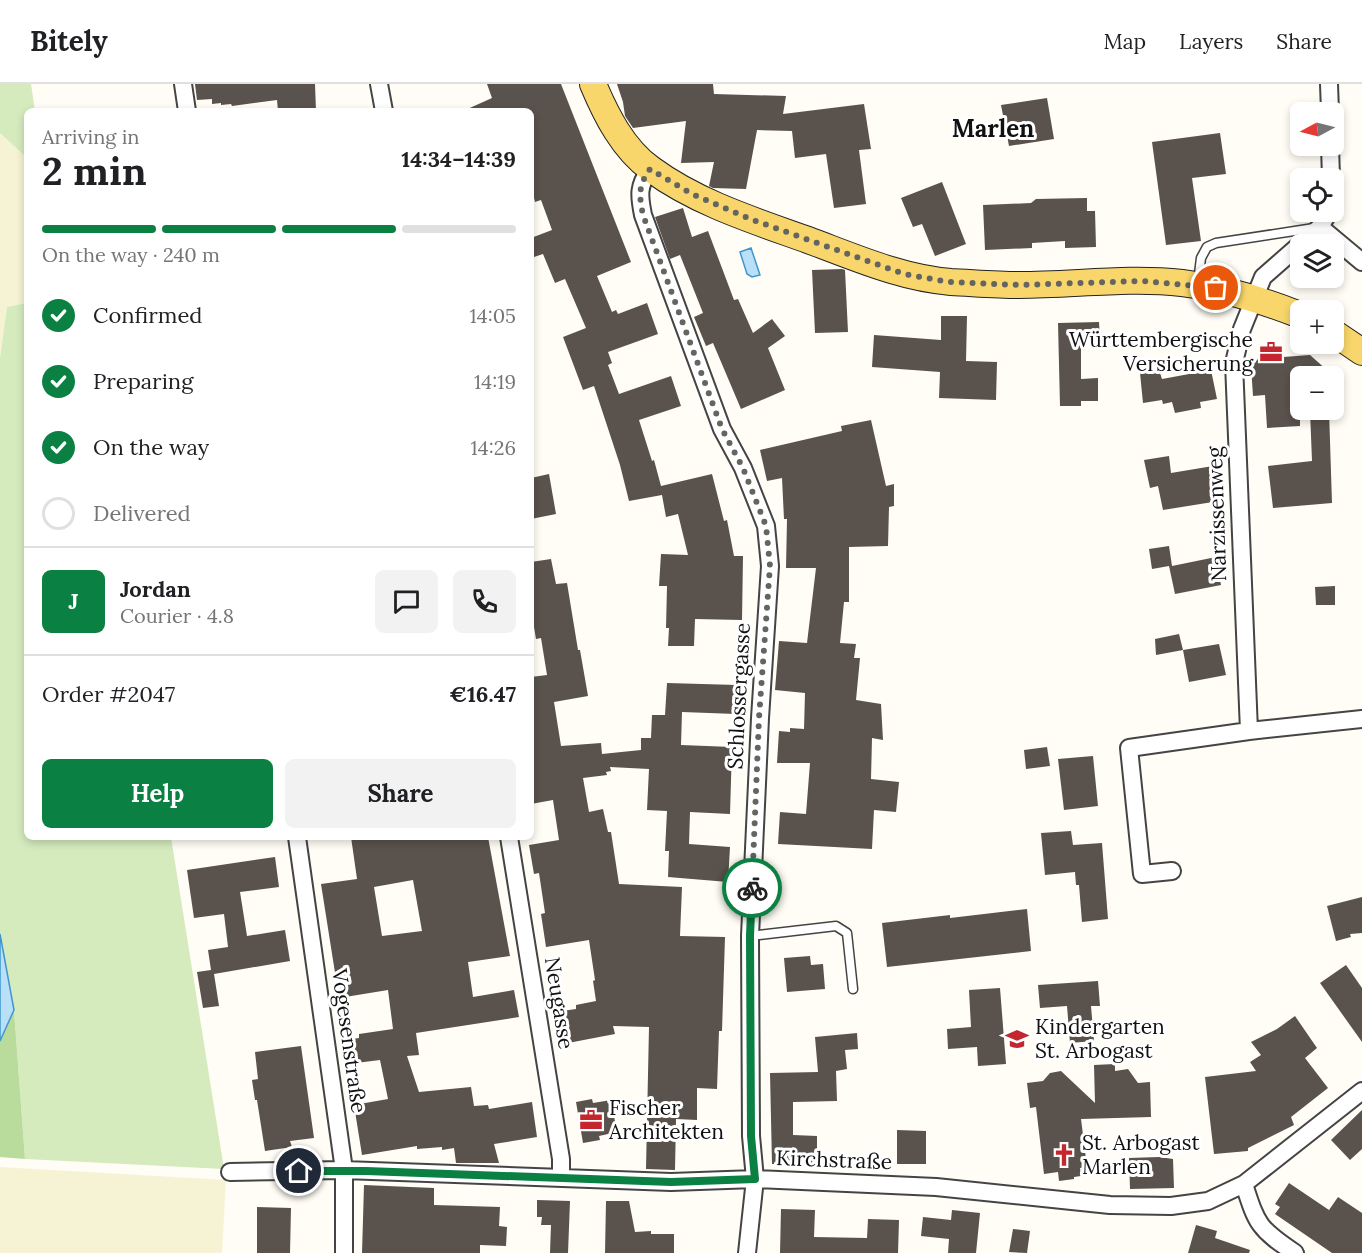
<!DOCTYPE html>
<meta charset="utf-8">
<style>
body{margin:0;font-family:Lora,serif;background:#f2f2f2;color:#202124;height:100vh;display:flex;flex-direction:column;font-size:22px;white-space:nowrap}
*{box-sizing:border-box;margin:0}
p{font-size:20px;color:#757577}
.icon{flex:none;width:33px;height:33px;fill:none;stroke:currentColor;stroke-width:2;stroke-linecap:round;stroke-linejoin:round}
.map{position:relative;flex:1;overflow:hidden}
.sheet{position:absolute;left:24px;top:24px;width:510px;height:732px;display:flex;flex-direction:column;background:#fff;border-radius:9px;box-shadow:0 3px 9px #0003}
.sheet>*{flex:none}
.needle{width:39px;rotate:263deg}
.buttons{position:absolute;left:1290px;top:18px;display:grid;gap:12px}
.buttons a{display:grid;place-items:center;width:54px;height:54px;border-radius:9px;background:#fff;box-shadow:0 3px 9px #0003;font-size:30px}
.pin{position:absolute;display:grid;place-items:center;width:51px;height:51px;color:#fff;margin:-26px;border:3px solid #fff;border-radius:50%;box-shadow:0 2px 6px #0007}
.courier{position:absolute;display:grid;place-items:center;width:60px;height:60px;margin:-30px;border:4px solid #0b8043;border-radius:50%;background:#fff;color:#222;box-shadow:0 2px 8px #0007}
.headline em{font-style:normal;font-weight:700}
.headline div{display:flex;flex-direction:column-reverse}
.headline{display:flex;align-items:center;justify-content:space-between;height:102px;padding:0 18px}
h1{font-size:39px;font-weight:700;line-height:45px}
.bar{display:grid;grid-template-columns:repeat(4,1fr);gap:9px 6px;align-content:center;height:72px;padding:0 18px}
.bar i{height:8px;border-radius:4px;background:#e0e0e0}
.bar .current{background:#0b8043}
.bar p{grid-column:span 4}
.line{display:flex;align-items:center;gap:15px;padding:0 18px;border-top:2px solid #e0e0e0}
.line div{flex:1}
.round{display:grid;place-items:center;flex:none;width:63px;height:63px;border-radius:9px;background:#f2f2f2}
ol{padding:0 18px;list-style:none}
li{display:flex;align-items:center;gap:18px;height:66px}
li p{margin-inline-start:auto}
li .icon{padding:6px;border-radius:50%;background:#0b8043;color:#fff;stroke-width:4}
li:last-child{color:#757577}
li i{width:33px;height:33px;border:3px solid #e0e0e0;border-radius:50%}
.button{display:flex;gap:12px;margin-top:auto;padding:12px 18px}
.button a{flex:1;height:69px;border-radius:9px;background:#0b8043;color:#fff;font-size:24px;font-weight:700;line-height:69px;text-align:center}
.button a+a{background:#f2f2f2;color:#202124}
header{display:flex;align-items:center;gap:36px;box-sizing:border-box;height:84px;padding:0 30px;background:#fff;border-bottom:2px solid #e0e0e0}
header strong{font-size:28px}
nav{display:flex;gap:33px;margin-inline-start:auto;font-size:21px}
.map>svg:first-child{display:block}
.farmland{fill:#f6f3d4}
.green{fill:#d5ebbd}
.forest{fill:#b9dc9c}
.water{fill:#b9e0f7;stroke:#3f96cf;stroke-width:1.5}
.building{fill:#5a524d;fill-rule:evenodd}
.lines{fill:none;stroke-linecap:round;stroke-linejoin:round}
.service-casing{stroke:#444;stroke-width:11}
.minor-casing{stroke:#444;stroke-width:20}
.primary-casing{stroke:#222;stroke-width:28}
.service{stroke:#fff;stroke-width:8}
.minor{stroke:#fff;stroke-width:16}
.primary{stroke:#f9d66b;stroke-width:26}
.done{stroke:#646461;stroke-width:6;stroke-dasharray:0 10.8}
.route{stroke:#0b8043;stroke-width:8}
.labels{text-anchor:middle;stroke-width:6;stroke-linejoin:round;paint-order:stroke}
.poi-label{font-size:21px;fill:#111;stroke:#fff;text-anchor:start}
.street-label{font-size:21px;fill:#111;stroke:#fff}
.quarter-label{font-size:24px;font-weight:bold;fill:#111;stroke:#fff}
</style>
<header>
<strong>Bitely</strong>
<nav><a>Map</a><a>Layers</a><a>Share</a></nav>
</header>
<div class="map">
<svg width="1362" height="1169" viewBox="0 0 1362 1169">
<rect width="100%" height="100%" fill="#fffdf5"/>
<path class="farmland" d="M0 49 27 74V227L26 219 7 223 0 274Z
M0 1083 226 1096 222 1169H0Z"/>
<path class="green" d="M0 0H31L35 27H27V74L0 49Z
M26 219 27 753H171L224 1085 25 1075 14 926 0 850V274L7 223Z"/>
<path class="forest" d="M14 926 25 1075 0 1073V957Z"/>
<path class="water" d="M751 164 760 191 752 193 747 190 740 168Z
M0 850 14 926 0 957Z"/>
<path class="building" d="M195 0H315L316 27H278L277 16 232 22 231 20 221 21V19L212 20V15L197 16Z
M487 0H561L631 178 597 192 612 228 616 226 618 230 647 219 658 250 608 268 612 279 608 281 619 310 671 292 681 322 639 336 652 377 654 376 661 402 712 390 724 437 727 436 734 472H743L742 536 695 535 694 562H668L669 544H666L667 502H659L661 470 688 471 678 430 666 433 662 411 629 417 620 381 594 302 583 306 563 253 586 244 565 195 555 199 543 170 531 174V154L552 146 541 116 535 118 534 114 531 115V27H463L492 14Z
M617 0H713L714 10 786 12 783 30 864 20 871 65 859 66 866 120 834 124 826 70 795 74 792 47 757 46 746 105 713 104 709 102 714 78 681 79 686 37 633 44 625 32 623 18Z
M1047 14 1054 55 1009 62 1001 21Z
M1220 49 1226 90 1192 94 1201 157 1166 161 1152 58Z
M942 98 966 160 935 172 922 140 913 143 901 114Z
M1087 114V127H1095L1096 163 1065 164V157L1032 159V164L985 166 983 121 1031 119 1036 115Z
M683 124 692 153 708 147 734 216 738 215 753 249 772 235 785 252 768 264 785 306 741 325 713 259 706 262 694 233 703 229 680 171 670 175 655 133Z
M842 185 845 186 848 248 815 249 812 186Z
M941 232H967L966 277 997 278 996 316 939 314 940 288 872 283 874 251 941 256Z
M1099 238 1100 255H1081V295L1098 294V317H1081V322H1060L1058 239Z
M1310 271 1328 287 1311 288V292H1300V342L1267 344 1265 311 1253 312 1251 282 1258 275Z
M1159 286 1162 295 1211 286 1217 315 1200 318 1201 324 1175 329 1172 318 1163 320 1162 316 1143 319 1140 289Z
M1329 326 1332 419 1273 424 1268 382 1312 377 1310 327Z
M871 336 886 402 894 400V422L889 423 888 462 849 463V518H844L840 559 856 560 854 574H860L856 616 881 620 883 656 872 654 871 695 899 698 896 728 874 726 872 765 778 760 780 728 806 730 810 679H777L779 647 790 648V644L804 645 805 609 775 606 779 557 807 559 816 484H786L787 435H784L782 394 767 397 760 366 842 347 841 342Z
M1169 372 1171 389 1213 382 1219 417 1163 426 1158 402 1150 404 1144 376Z
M549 390 556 430 531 435V394Z
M1169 462 1172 482 1216 473 1221 501 1175 510 1169 482 1152 485 1149 465Z
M551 475 556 500 567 499 578 566H580L588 612 554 618 561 662 601 659 602 670 641 666V654H651L652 631H665L667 599 737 601 736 630 682 628 681 661 732 663 730 730 690 728 689 760 730 763 728 798 668 793 669 767H665L667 727 647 726 649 685 610 683 611 687 606 688 607 691 583 694 589 728 603 725 608 748H611L619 800 682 803 680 852 725 853 722 947H719L717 1005 697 1004V1036L676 1035 675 1086 646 1085 649 943 613 942 615 950 568 959 562 927 576 925V921L596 917 593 897 595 896 589 856 546 863 541 830 545 829 539 789 534 790 529 761 559 756 553 716 531 720V593L547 591 541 554 536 555 533 537H531V478Z
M1335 502V521H1316L1315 503Z
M1179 550 1183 566 1156 571 1155 555Z
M1219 560 1226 591 1189 598 1183 566Z
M1047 663 1050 682 1026 685 1024 666Z
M1093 672 1098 722 1064 726 1058 675Z
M1071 747 1073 761 1102 759 1108 835 1082 838 1079 801H1076L1075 788 1045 791 1041 749Z
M351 753H488L510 872 468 878 473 913 514 906 519 933 416 949 419 971 407 972 419 1008 471 1003 474 1022 488 1021 489 1025 532 1018 537 1053 494 1060 499 1079H456L454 1064 442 1066V1063L417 1065V1062L362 1071 354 1021 388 1015 380 976 348 980 345 956 359 954V950L393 945 388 906 339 914 321 800 357 795ZM413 796 422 847 382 852 374 803Z
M275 773 279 803 240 808 247 852 285 846 290 877 214 890 219 922 203 924 197 888 211 886 208 866 228 863 224 830 194 834 187 786Z
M1362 813V849L1350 850 1351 853 1336 857 1327 822Z
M1027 825 1031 867 887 883 882 839 950 831V834Z
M810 872 811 881 823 880 825 905 787 908 784 874Z
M1346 881 1362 904V958L1320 899Z
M1098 897 1100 922H1091L1094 957 1070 959 1067 922 1040 924 1038 901Z
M1000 904 1006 980 978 982 977 963 948 965 947 945 971 943 969 906Z
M1295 932 1317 964 1305 974 1328 1004 1291 1033 1294 1041 1248 1064V1067L1214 1070 1205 993 1256 987 1250 978 1261 971 1251 958 1277 945Z
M857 949 858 965 845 966 847 985 836 987 837 1017 793 1018V1051L817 1052V1080H772L770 989 818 988 815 953Z
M301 962 314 1054 290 1057 292 1063 265 1067 257 1016H255L252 996 258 995 255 968Z
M1115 980V987L1128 985 1138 999 1150 998 1151 1033 1081 1035 1087 1083 1080 1084 1081 1092 1074 1093V1095L1059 1097 1058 1088 1044 1090 1036 1023 1030 1024 1027 999 1043 997 1050 989 1061 987 1095 1019 1094 981Z
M592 1015 593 1019 611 1016 617 1048 599 1052 600 1056 583 1059 576 1018Z
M1362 1026V1065L1350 1076 1331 1056Z
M897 1046 926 1047V1080H897Z
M1159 1073 1173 1075 1174 1104 1130 1105 1129 1074Z
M1289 1099 1329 1126 1338 1113 1362 1129V1169H1332L1275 1130 1280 1123 1275 1120Z
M364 1101 434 1104V1121L500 1123 499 1142 507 1143 506 1162 480 1161V1169H362Z
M537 1116 570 1117 568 1169H550L551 1141H541L542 1133H537Z
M606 1117H629L635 1148 651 1147V1150H674V1169H605Z
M257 1123 291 1124 290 1169H257Z
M781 1125 815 1126 814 1153 867 1154 868 1135 899 1136 898 1169H780Z
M952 1126 980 1129 976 1169H948L949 1155 921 1152 923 1133 951 1136Z
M1196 1141 1217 1147 1215 1154 1250 1166 1249 1169H1188Z
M1013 1145 1030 1147 1027 1169 1009 1168Z"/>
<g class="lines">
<g class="service-casing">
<path id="service" d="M1198 198 1201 174 1207 163 1216 159 1314 144
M750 852 836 842 847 849 853 905"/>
</g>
<g class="minor-casing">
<path id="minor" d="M183 0 187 27
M379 0 384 27
M1329 0 1330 28
M1330 62 1331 94
M650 85C638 102 639 111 643 131L722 345 743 384 766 442 770 482 760 634 750 852 751 1052 755 1095 747 1169
M1320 143 1362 178
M1249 647 1234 279 1242 245 1263 193 1320 143 1329 128
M297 753 344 1086V1169
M509 753 561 1075V1093
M1172 787 1142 790 1129 664 1249 647 1362 635
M230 1088 344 1086 671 1098 755 1095 936 1103 1110 1121 1171 1122 1208 1117 1244 1100 1362 1007
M1244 1100C1257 1141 1259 1145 1295 1169"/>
</g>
<g class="primary-casing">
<path id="primary" d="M593 0C606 31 623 65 651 85 697 119 755 137 808 156 854 173 901 194 951 198 973 199 997 201 1019 201 1074 201 1128 193 1182 199 1223 204 1262 216 1300 231
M1334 249 1362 268"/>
</g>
<use href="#service" class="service"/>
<use href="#minor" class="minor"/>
<use href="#primary" class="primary"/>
</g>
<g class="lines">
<path class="done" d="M752 804 759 634 770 482 766 442 743 384 722 345 643 131C639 111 638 102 650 85L692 110 753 136 904 190 949 198 996 200 1019 201 1143 197 1216 204"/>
<path class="route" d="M299 1087H366L671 1098 755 1095 751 1052 750 852 752 804"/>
</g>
<defs>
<g id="office-bare" transform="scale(1.8)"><path d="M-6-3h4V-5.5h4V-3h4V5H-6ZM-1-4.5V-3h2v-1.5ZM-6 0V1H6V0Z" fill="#c4262e" stroke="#fff" stroke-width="2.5" paint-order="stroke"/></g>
<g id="school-bare" transform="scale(1.8)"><path d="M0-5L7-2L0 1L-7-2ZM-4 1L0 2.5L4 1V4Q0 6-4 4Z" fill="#c4262e" stroke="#fff" stroke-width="2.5" paint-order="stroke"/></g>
<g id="church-bare" transform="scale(1.8)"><path d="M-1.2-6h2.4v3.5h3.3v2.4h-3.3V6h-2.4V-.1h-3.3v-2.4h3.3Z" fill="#c4262e" stroke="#fff" stroke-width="2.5" paint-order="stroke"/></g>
</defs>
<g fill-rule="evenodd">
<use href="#office-bare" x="1271" y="268"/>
<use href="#school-bare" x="1017" y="955"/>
<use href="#office-bare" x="591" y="1036"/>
<use href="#church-bare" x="1064" y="1071"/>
</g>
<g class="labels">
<g class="poi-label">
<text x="1253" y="263" text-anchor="end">Württembergische<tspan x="1253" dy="24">Versicherung</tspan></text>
<text x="1035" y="950">Kindergarten<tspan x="1035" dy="24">St. Arbogast</tspan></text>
<text x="609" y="1031">Fischer<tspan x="609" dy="24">Architekten</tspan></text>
<text x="1082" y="1066">St. Arbogast<tspan x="1082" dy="24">Marlen</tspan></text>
</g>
<g class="street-label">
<text transform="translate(1217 430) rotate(-92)" y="7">Narzissenweg</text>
<text transform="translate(739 612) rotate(-87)" y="7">Schlossergasse</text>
<text transform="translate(559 919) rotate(81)" y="7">Neugasse</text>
<text transform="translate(349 957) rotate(82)" y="7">Vogesenstraße</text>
<text transform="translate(834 1076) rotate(2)" y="7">Kirchstraße</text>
</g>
<g class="quarter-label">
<text x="993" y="53">Marlen</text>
</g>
</g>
</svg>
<div class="buttons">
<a><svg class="needle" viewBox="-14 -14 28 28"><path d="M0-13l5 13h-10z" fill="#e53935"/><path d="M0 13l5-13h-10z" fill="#757577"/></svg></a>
<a><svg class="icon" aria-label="locate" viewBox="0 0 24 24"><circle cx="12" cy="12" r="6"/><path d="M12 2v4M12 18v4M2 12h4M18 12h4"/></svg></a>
<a><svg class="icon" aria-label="layers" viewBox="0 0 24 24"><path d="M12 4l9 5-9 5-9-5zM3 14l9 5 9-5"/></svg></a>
<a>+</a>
<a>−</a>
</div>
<div class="pin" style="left:1216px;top:204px;background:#ea580c"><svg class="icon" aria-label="bag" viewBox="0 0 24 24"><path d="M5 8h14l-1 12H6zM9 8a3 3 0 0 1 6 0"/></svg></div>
<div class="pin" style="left:299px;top:1087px;background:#1f2937"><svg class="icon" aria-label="home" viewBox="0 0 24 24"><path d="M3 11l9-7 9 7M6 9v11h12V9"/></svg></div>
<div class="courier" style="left:752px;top:804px"><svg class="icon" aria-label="bike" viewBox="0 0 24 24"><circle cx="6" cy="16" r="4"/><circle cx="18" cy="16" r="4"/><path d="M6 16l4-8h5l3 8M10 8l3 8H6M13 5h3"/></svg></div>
<section class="sheet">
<div class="headline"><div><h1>2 min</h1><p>Arriving in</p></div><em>14:34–14:39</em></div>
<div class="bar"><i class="current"></i><i class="current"></i><i class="current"></i><i></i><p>On the way · 240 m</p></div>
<ol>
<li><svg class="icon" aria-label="check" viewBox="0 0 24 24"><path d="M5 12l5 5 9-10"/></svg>Confirmed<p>14:05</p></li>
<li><svg class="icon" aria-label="check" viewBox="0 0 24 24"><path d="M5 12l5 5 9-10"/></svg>Preparing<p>14:19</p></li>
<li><svg class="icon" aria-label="check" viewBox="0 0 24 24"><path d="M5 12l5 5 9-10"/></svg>On the way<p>14:26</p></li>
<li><i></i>Delivered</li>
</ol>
<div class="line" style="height:108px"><b class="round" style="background:#0b8043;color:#fff">J</b><div><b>Jordan</b><p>Courier · 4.8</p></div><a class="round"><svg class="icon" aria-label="chat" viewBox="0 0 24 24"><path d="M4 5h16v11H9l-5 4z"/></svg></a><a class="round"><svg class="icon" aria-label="phone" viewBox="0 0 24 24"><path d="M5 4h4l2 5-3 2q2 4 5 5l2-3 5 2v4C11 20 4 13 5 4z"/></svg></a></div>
<div class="line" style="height:78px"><div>Order #2047</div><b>€16.47</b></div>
<div class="button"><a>Help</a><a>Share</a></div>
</section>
</div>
